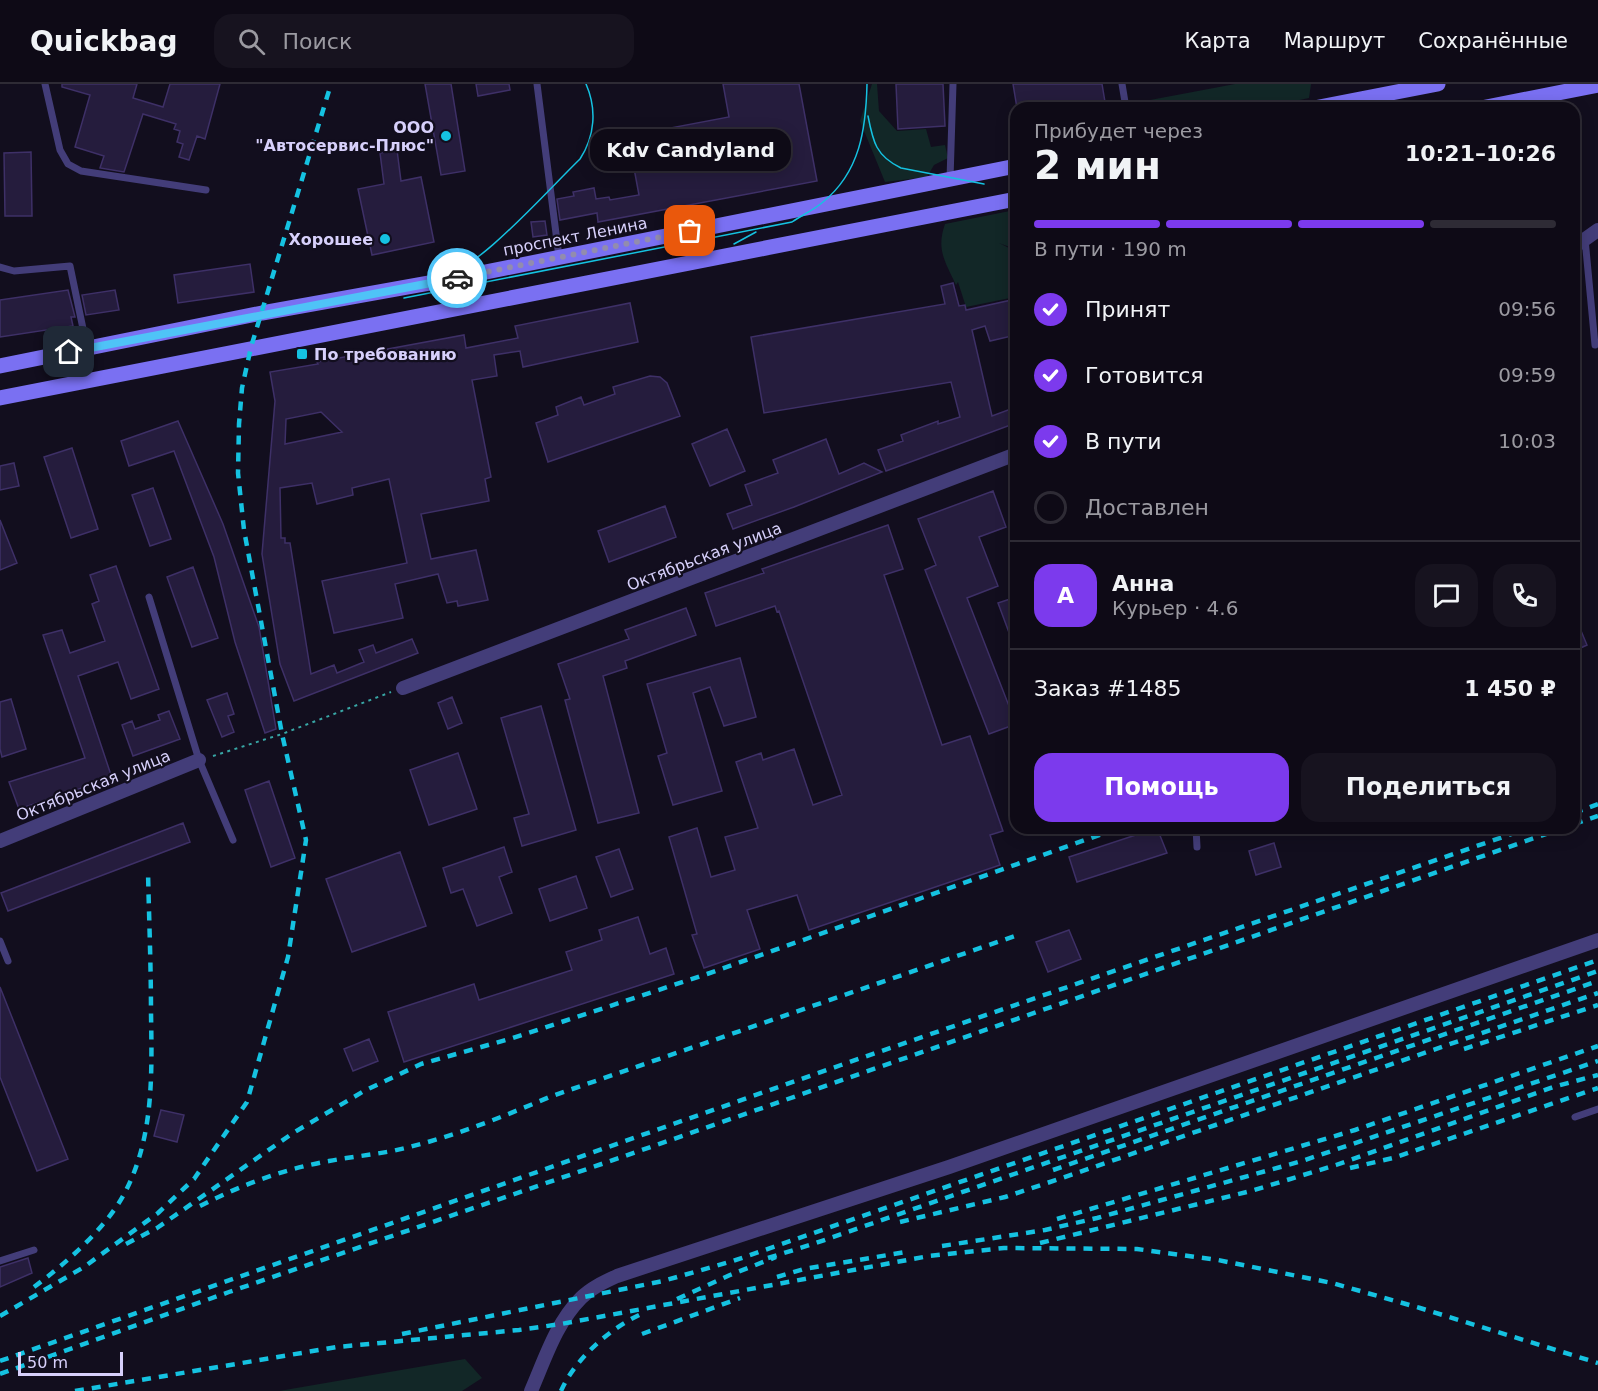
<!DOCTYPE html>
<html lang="ru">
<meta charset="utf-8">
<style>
body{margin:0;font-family:"DejaVu Sans",sans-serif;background:#17131f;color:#f1f3f6;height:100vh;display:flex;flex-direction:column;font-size:22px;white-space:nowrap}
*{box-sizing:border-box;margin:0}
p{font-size:20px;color:#9b9aa1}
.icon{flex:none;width:33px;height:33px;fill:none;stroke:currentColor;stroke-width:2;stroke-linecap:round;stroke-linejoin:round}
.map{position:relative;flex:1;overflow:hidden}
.panel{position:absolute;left:1010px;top:18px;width:570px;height:732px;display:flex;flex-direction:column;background:#0e0a16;border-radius:18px;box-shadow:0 3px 15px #0003,0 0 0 2px #2e2b35}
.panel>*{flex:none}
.scale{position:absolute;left:18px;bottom:15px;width:105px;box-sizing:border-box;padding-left:6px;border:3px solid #d7d0fb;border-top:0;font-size:16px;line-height:21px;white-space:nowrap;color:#d7d0fb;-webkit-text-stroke:4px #120e1e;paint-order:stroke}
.pin{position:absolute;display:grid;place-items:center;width:51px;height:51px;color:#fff;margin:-26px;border-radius:12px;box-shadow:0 3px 9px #0006}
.courier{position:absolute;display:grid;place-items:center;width:60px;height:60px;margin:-30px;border:4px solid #4fc3f7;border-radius:50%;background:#fff;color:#222;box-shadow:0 2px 8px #0007}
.bubble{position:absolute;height:42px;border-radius:18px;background:#0e0a16;box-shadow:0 3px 15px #0003,0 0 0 2px #2e2b35;font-size:20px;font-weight:700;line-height:42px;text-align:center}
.head em{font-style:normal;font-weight:700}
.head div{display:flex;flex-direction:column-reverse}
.head{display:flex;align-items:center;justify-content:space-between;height:102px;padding:0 24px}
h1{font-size:39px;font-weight:700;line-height:45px}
.bar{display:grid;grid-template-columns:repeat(4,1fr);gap:9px 6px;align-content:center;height:72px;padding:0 24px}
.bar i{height:8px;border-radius:4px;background:#2e2b35}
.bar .current{background:#7c3aed}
.bar p{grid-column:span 4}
.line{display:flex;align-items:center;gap:15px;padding:0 24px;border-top:2px solid #2e2b35}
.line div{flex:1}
.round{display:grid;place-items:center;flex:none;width:63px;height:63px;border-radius:18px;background:#17131f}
ol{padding:0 24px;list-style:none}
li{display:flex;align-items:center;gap:18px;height:66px}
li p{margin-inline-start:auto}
li .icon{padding:6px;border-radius:50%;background:#7c3aed;color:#fff;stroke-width:4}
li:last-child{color:#9b9aa1}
li i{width:33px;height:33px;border:3px solid #2e2b35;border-radius:50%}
.action{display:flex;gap:12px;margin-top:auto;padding:12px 24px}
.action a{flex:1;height:69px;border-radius:18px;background:#7c3aed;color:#fff;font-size:24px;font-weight:700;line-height:69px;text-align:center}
.action a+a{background:#17131f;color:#f1f3f6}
header{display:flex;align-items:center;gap:36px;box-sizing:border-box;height:84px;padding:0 30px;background:#0e0a16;border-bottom:2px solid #2e2b35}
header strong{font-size:28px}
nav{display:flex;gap:33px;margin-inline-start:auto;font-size:21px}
.search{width:420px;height:54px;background:#17131f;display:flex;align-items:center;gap:15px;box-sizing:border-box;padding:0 21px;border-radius:18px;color:#9b9aa1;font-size:22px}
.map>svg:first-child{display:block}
.green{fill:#122727}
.building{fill:#251c3d;stroke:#3e3067;stroke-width:1.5;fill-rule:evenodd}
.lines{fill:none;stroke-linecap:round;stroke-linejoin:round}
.path{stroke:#38a6a5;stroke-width:2;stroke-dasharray:3 4.5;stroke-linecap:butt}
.service{stroke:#433d79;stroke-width:7}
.minor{stroke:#433d79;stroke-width:14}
.secondary{stroke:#7a70f2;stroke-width:15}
.tram{stroke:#15c2e1;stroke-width:1.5}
.rail{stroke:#15c2e1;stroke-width:4.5;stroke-dasharray:9 8;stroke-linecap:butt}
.done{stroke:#928cae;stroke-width:6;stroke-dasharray:0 10.8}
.route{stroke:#4fc3f7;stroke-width:8}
.poi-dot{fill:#15c2e1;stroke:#120e1e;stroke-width:2}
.labels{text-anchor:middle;stroke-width:4.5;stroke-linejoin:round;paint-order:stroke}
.poi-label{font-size:16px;font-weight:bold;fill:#d7d0fb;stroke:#120e1e;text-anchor:end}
.street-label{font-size:16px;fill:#d7d0fb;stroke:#120e1e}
</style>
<header>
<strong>Quickbag</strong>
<div class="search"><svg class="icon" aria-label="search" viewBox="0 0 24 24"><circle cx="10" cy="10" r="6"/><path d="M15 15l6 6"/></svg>Поиск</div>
<nav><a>Карта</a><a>Маршрут</a><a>Сохранённые</a></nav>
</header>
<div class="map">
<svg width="1598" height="1307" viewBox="0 0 1598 1307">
<rect width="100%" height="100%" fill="#120e1e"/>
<path class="green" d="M872 0H877L879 27 897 47 926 45 931 63 945 61 948 74 934 81 927 93 885 98 860 37Z
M1235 0H1311L1309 14 1262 24H1130L1129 20Z
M1015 126V165L999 159 1015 167V213L966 223 958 198 956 201C945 177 936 166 945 140Z
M465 1275 482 1294 462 1307H279Z"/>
<path class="building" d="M62 0H137L133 14 163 23 170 0H220L205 55 197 52 189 76 179 73 183 60 177 58 180 47 174 45 176 40 143 30 124 88 100 84 104 72 75 63 90 11 62 3Z
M425 0H451L465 87 441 91Z
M476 0H509L510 6 478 12Z
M723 0H799L817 97 598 138 597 129 560 136 557 115 574 112 573 108 594 104 596 115 609 113 610 116 639 111 628 52 729 33Z
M896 0H943L945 42 898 45Z
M1013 0H1102L1106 24H1017Z
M397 66 401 97 421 93 434 158 372 171 358 105 384 100 380 69Z
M31 68 32 132H5L4 69Z
M545 137 547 151 533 153 531 138Z
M250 180 254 208 178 219 174 191Z
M953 199 959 222 965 221 966 226 1016 215V251L990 257 985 242 972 246 992 332 1016 323V339L886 387 878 366 903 357 901 351 938 337V340L960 333 951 298 764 329 751 253 945 220 941 202Z
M68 206 75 233H71L73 242 0 253V216Z
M115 206 119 226 86 231 82 211Z
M630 219 638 258 523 283 520 267 494 271 497 292 472 296 491 393 485 395 489 417 421 430 431 475 476 466 488 516 458 522 457 517 447 519 438 490 395 500 403 534 334 549 322 497 407 479 389 395 352 404 353 411 317 420 312 399 280 404 281 454H285V459H290L311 590 334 581 337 589 364 578 359 566 373 561 376 569 412 555 418 569 294 617 280 580 262 470 275 317 270 288 318 280 317 278 464 251 466 264 518 254 515 242ZM321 328 342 348 285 360 286 335Z
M650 292 660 293 667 299 680 332 548 378 536 339 558 331 556 323 581 313 584 321 615 310 613 303Z
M178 337 223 440 259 543 276 645 265 649 235 558 214 473 174 367 129 382 121 357Z
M727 345 745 387 710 402 692 360Z
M826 355 839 390 864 379 882 388 794 423 733 445 727 430 752 421 745 401 778 389 773 376Z
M72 364 98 445 71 454 44 373Z
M14 379 19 402 0 406V382Z
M153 404 171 455 150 462 132 411Z
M993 407 1006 443 979 453 998 502 967 514 1016 640 989 650 925 486 936 481 918 435Z
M665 422 676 453 609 478 598 447Z
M0 436 17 479 0 486Z
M888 441 903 485 884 491 942 661 970 652 1003 747 990 751 1000 781 809 846 797 811 747 826 760 865 704 884 692 851 697 850 669 753 697 744 711 793 735 786 725 753 758 744 736 678 761 669 763 676 794 665 813 721 842 711 779 527 777 528 775 522 716 542 705 509 764 489 762 485Z
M116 482 159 605 131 615 118 578 78 592 112 694 19 725 9 698 85 674 43 551 62 546 70 569 105 557 92 520 99 517 90 491Z
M193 483 218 554 192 563 167 493Z
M1016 513V562H1014L998 519Z
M686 524 696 551 625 577 627 584 603 592 639 729 598 739 565 616 570 615 558 580 629 555 625 546Z
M1574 530 1587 561 1574 567Z
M740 574 756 633 724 642 710 603 693 609 722 707 673 721 658 672 667 669 647 600Z
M227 609 234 630 228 632 234 648 222 653 207 616Z
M452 613 462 639 448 645 438 619Z
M11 615 26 665 2 673 0 665V618Z
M541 622 576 746 522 762 514 734 529 730 501 634Z
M169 627 180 655 133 672 122 641 132 637 135 645 160 636 158 631Z
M458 669 477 725 429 741 410 686Z
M269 697 295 774 271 783 245 706Z
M183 739 190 758 8 827 1 809Z
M1157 744 1167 769 1077 798 1069 773Z
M1274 759 1281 783 1256 791 1249 767Z
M504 763 512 788 499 793 512 829 477 842 463 805 451 809 443 784Z
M619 765 633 805 611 813 596 773Z
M400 768 426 842 352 868 326 795Z
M576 792 587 824 550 837 539 805Z
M638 833 650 870 666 864 674 890 404 978 388 928 474 900 479 916 572 886 566 868 602 856 599 846Z
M1069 846 1081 875 1048 888 1036 858Z
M0 903 68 1075 37 1087 0 993Z
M369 955 378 977 353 987 344 965Z
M161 1026 184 1031 177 1058 154 1052Z
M28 1174 32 1189 0 1203V1183Z"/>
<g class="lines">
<path class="path" d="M213 672 282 650 391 608"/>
<path class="service" d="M45 0 60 66 68 80 81 87 206 106
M537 0 559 173
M1122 0 1126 24
M950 95 953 0
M1585 155 1595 261
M0 183 14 187 70 182 87 264
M149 513 199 676 233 756
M1196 744 1197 763
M0 857 8 877
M1575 1033 1598 1025
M0 1177 34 1166"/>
<path class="minor" d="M1574 163 1598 146
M403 604 1016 370
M0 757 199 676
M531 1307C545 1275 556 1239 581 1214 591 1204 604 1198 617 1192L949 1083 1598 856"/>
<path class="secondary" d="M1314 24 1438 0
M1481 24 1598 1
M0 282 262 229 446 196 1016 82
M0 314 1016 115"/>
<path class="tram" d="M868 32C873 58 876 72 901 84L984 100
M734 160 756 148
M429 203C484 180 537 117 580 75 595 52 597 25 586 0
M404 214 792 138C802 131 814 126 823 118 860 88 866 45 867 0"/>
<path class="rail" d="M1574 729 1598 720
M1574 740 1598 732
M1464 965 1598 921
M1350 1084 1393 1074 1598 1004
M1053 1086 1598 897
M200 1122C241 1101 284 1085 329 1077 350 1073 371 1071 392 1067 448 1055 500 1034 552 1012L1015 852
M1057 1135 1355 1046 1598 962
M900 1138 1005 1113 1062 1094 1598 909
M1040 1159 1251 1107 1336 1081 1553 1003 1598 991
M126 1160 157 1144 293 1049 364 1007 421 980 513 954 707 890 1119 744
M942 1162 1045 1146 1097 1134 1302 1077 1598 977
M768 1174 813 1160 1598 887
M777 1193 804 1185 906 1168
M34 1203C65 1180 104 1146 123 1112 154 1056 152 991 151 929 151 882 149 834 148 787
M677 1215 730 1191 776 1173
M0 1232 84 1183 158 1129 194 1095 247 1018 288 873 306 756 282 650 244 446 238 389 239 340 242 304 251 263 331 0
M402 1250 663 1197 733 1177 1598 876
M642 1250 740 1214
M0 1277 841 981 1529 744
M0 1290 229 1208 622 1073 1563 744
M75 1307 337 1263 519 1246 561 1240 929 1172 1004 1164 1137 1165 1218 1176 1332 1199 1420 1224 1598 1279
M561 1307C575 1275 609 1245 641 1230"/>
</g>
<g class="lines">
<path class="done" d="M457 194 690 147"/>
<path class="route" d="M69 268 457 194"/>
</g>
<g class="poi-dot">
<circle cx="446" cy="52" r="6"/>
<circle cx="385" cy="155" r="6"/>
<rect x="296" y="264" width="12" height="12" rx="3"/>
</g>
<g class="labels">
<g class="poi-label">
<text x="434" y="49">ООО<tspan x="434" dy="18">"Автосервис-Плюс"</tspan></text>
<text x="373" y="161">Хорошее</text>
<text x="314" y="276" text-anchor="start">По требованию</text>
</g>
<g class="street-label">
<text transform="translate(575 152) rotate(-11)" y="6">проспект Ленина</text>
<text transform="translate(704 472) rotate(-21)" y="6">Октябрьская улица</text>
<text transform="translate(93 701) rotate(-22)" y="6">Октябрьская улица</text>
</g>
</g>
</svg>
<div class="scale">50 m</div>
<div class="pin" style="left:690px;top:147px;background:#ea580c"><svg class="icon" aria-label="bag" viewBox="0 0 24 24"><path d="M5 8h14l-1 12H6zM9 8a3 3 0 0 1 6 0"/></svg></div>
<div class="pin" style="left:69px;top:268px;background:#1f2937"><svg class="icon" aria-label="home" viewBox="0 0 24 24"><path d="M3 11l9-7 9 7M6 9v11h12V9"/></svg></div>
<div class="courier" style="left:457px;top:194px"><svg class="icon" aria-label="car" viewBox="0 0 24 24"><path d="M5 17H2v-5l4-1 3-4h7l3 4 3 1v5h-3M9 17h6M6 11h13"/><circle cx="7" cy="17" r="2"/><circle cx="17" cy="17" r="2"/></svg></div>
<div class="bubble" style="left:590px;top:45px;width:201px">Kdv Candyland</div>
<section class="panel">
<div class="head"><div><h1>2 мин</h1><p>Прибудет через</p></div><em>10:21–10:26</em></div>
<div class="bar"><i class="current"></i><i class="current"></i><i class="current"></i><i></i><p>В пути · 190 m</p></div>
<ol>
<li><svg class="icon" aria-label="check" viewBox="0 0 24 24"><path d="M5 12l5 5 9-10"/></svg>Принят<p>09:56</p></li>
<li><svg class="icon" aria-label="check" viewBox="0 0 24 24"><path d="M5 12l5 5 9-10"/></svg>Готовится<p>09:59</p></li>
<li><svg class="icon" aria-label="check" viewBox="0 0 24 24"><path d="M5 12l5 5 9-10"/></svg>В пути<p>10:03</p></li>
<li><i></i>Доставлен</li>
</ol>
<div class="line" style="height:108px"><b class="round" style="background:#7c3aed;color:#fff">А</b><div><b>Анна</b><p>Курьер · 4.6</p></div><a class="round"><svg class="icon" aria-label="chat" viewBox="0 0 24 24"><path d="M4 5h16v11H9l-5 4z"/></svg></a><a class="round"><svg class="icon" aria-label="phone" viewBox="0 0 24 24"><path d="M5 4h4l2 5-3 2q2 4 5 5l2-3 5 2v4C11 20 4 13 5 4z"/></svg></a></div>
<div class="line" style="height:78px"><div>Заказ #1485</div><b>1 450 ₽</b></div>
<div class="action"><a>Помощь</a><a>Поделиться</a></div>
</section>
</div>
